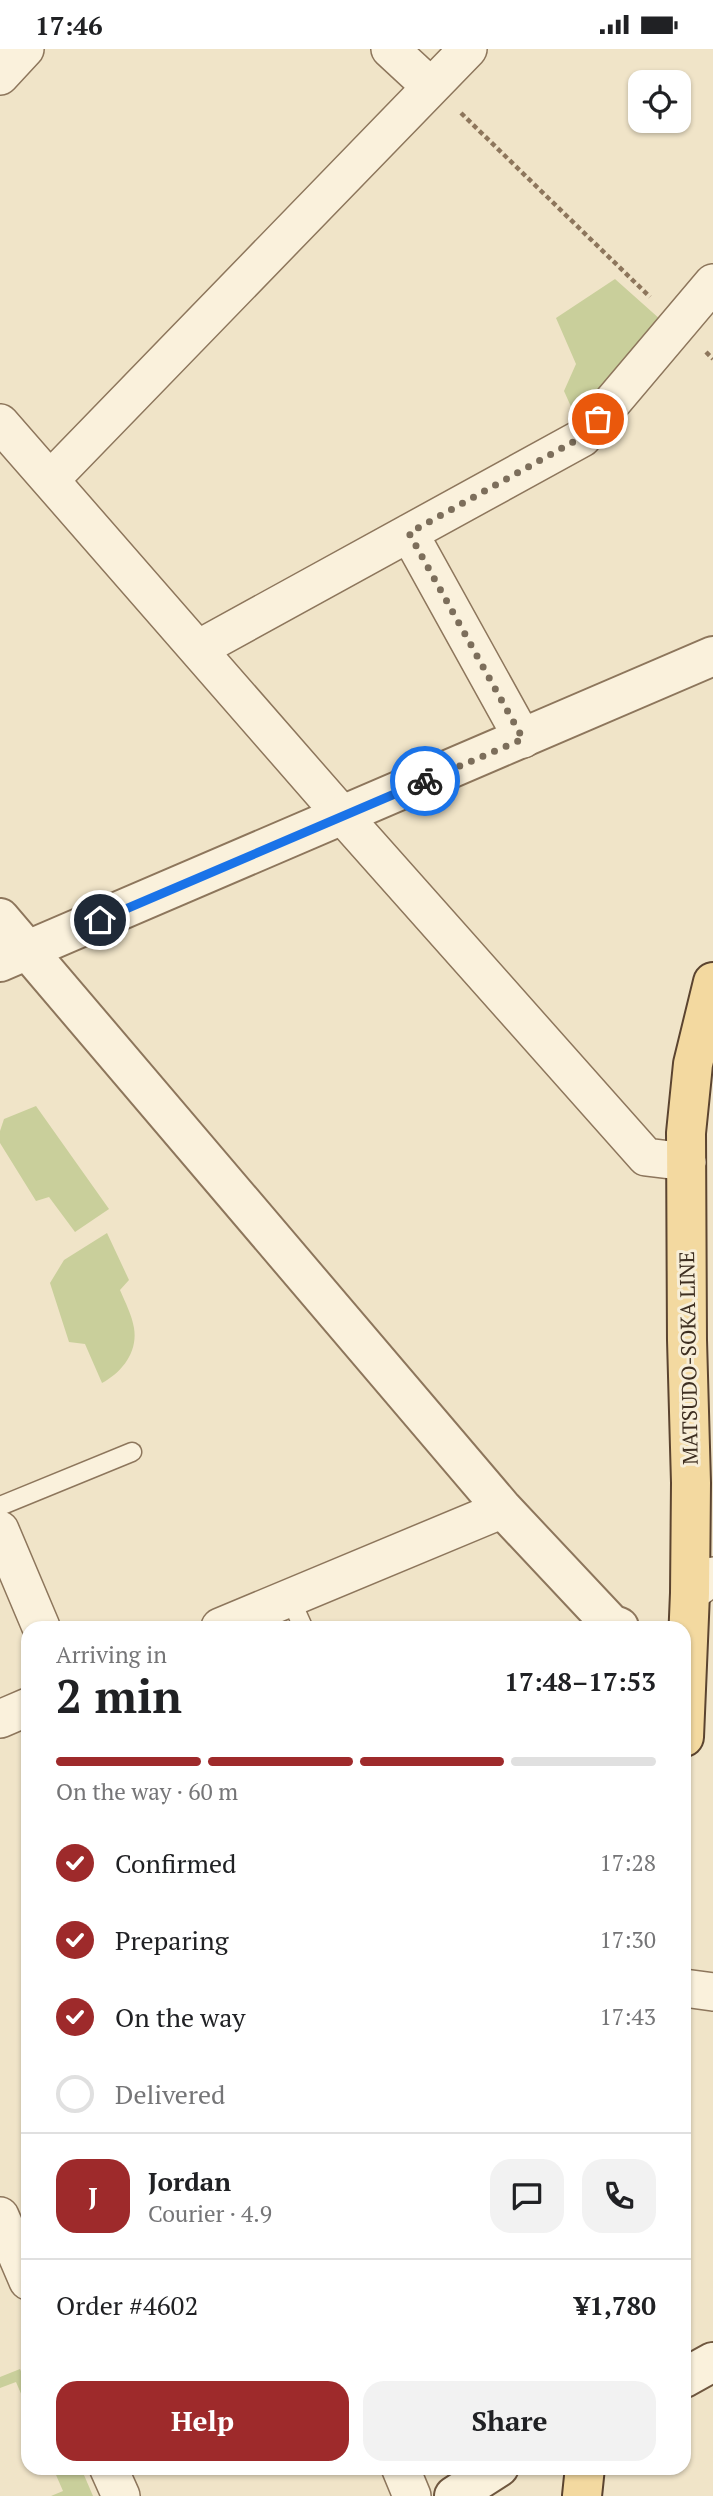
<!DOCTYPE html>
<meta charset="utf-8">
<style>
body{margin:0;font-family:"PT Serif",serif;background:#f2f2f2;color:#202124;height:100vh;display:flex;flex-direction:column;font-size:26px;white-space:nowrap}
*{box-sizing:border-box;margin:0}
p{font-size:23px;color:#757577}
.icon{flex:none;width:38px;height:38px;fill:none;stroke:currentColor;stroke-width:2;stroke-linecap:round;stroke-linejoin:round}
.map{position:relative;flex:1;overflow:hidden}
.drawer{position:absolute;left:21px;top:1572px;width:670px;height:854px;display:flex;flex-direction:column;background:#fff;border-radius:21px;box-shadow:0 2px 5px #0004}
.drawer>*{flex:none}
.tools{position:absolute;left:628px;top:21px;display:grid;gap:14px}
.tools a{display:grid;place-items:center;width:63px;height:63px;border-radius:14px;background:#fff;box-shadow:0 2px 5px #0004;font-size:35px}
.pin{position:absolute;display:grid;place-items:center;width:60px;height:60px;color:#fff;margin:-30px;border:4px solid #fff;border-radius:50%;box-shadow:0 2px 7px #0007}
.courier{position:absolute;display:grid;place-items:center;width:70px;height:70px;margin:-35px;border:5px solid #1a73e8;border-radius:50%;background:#fff;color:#222;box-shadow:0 2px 9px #0007}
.summary em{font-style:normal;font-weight:700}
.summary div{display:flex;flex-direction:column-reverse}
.summary{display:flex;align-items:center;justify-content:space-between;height:119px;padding:0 35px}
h1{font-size:46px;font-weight:700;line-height:52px}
.bar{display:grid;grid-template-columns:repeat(4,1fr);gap:10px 7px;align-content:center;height:84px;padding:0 35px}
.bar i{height:9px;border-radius:5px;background:#e0e0e0}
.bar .on{background:#9e2a2b}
.bar p{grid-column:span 4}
.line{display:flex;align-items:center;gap:18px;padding:0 35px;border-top:2px solid #e0e0e0}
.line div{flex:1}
.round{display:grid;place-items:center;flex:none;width:74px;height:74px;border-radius:21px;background:#f2f2f2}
ol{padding:0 35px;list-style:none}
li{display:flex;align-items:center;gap:21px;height:77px}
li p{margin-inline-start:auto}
li .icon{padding:7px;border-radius:50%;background:#9e2a2b;color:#fff;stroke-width:4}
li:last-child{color:#757577}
li i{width:38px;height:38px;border:4px solid #e0e0e0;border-radius:50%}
.primary-button{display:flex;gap:14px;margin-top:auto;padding:14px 35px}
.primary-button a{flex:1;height:80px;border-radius:21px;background:#9e2a2b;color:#fff;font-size:28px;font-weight:700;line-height:80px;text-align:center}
.primary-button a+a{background:#f2f2f2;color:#202124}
.status{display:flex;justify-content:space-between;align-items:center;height:49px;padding:0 35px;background:#fff;direction:ltr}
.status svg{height:19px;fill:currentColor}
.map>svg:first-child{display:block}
.green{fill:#c9cf9b}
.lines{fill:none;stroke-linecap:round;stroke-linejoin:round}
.service-casing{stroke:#8d765c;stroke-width:21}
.minor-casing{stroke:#8d765c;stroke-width:40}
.tertiary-casing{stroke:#8d765c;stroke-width:42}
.secondary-casing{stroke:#6f573f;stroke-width:42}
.primary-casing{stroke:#5b4430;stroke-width:42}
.path{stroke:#8d765c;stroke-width:4.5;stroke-dasharray:5 3.5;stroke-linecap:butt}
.service{stroke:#faf1dc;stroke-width:18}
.minor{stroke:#faf1dc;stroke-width:37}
.tertiary{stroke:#faf1dc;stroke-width:38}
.secondary{stroke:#faf1dc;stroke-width:38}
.primary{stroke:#f3d9a0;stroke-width:38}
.done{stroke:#7c6e5b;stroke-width:7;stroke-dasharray:0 12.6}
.route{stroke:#1a73e8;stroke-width:9}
.labels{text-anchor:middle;stroke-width:6;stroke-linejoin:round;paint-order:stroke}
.street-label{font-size:21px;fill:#3d2e20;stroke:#f7eed8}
</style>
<div class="status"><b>17:46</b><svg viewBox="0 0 49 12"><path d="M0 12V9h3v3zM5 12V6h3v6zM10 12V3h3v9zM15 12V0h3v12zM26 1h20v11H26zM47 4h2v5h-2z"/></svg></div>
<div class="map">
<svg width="713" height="2447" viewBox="0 0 713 2447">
<rect width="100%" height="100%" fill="#f0e4c8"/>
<path class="green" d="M615 230 661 271 577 371 564 342 576 315 556 269Z
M36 1057 109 1160 75 1183 49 1148 36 1152 0 1094V1082L4 1070Z
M107 1184 129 1231 120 1241C125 1253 132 1266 134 1279 138 1303 122 1323 102 1334L85 1295 69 1293 50 1234 64 1211Z
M20 2320 28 2339V2361L16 2333 0 2339V2328Z
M53 2419H81L93 2447H51L63 2442Z"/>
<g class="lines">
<g class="service-casing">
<path id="service" d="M0 1457 132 1403
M290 1549 303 1578"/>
</g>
<g class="minor-casing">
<path id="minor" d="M390 0 431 38
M0 27 25 0
M0 374 343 767 646 1108 687 1113
M50 431 468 0
M409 484 523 690
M198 600 582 389 713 234
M0 1481 41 1578
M690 1544 713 1527
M220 1578 503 1460
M0 1670 28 1658
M684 1939 713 1943
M0 2167 28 2232
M108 2418 121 2447
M400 2418 412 2447"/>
</g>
<g class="tertiary-casing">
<path id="tertiary" d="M0 869 503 1460 611 1575 619 1578
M0 913 713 607"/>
</g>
<g class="secondary-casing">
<path id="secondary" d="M684 2329 713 2313
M454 2447 499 2418"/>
</g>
<g class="primary-casing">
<path id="primary" d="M684 1688 690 1544 691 1434 687 1291 686 1084 693 1015 713 933
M582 2447 585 2418"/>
</g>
<path class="path" d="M461 64 650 248
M706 303 713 310"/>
<use href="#service" class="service"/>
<use href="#minor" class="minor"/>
<use href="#tertiary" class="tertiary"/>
<use href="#secondary" class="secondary"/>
<use href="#primary" class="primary"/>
</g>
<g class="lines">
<path class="done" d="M425 732 523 690 409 484 582 388 598 370"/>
<path class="route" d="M100 871 425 732"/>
</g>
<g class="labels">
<g class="street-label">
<text transform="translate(689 1309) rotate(-91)" y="7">MATSUDO-SOKA LINE</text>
</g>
</g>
</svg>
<div class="tools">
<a><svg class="icon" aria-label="locate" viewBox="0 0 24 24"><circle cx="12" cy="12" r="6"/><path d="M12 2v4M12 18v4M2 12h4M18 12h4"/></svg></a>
</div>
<div class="pin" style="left:598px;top:370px;background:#ea580c"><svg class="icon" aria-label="bag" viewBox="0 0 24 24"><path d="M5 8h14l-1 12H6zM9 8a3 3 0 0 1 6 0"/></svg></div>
<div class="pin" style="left:100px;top:871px;background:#1f2937"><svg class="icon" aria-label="home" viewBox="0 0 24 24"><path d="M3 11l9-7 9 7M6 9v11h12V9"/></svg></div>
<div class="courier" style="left:425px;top:732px"><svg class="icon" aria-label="bike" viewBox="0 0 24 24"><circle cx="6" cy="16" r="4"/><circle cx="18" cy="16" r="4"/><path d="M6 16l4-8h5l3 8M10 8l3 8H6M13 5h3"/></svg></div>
<section class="drawer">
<div class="summary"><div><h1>2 min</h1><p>Arriving in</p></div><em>17:48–17:53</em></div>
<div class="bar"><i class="on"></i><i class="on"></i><i class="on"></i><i></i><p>On the way · 60 m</p></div>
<ol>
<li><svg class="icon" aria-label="check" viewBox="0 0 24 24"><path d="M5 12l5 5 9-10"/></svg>Confirmed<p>17:28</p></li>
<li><svg class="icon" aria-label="check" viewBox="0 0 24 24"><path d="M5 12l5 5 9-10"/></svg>Preparing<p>17:30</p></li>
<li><svg class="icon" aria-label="check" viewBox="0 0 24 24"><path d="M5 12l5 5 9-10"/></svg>On the way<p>17:43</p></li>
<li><i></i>Delivered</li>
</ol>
<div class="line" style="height:126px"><b class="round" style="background:#9e2a2b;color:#fff">J</b><div><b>Jordan</b><p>Courier · 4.9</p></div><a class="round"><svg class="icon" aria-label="chat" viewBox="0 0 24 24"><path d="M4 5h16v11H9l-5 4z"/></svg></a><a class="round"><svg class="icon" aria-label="phone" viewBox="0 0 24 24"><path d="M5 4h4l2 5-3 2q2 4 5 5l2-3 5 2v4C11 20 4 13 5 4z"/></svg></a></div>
<div class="line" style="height:91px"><div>Order #4602</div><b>¥1,780</b></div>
<div class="primary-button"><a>Help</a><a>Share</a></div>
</section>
</div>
